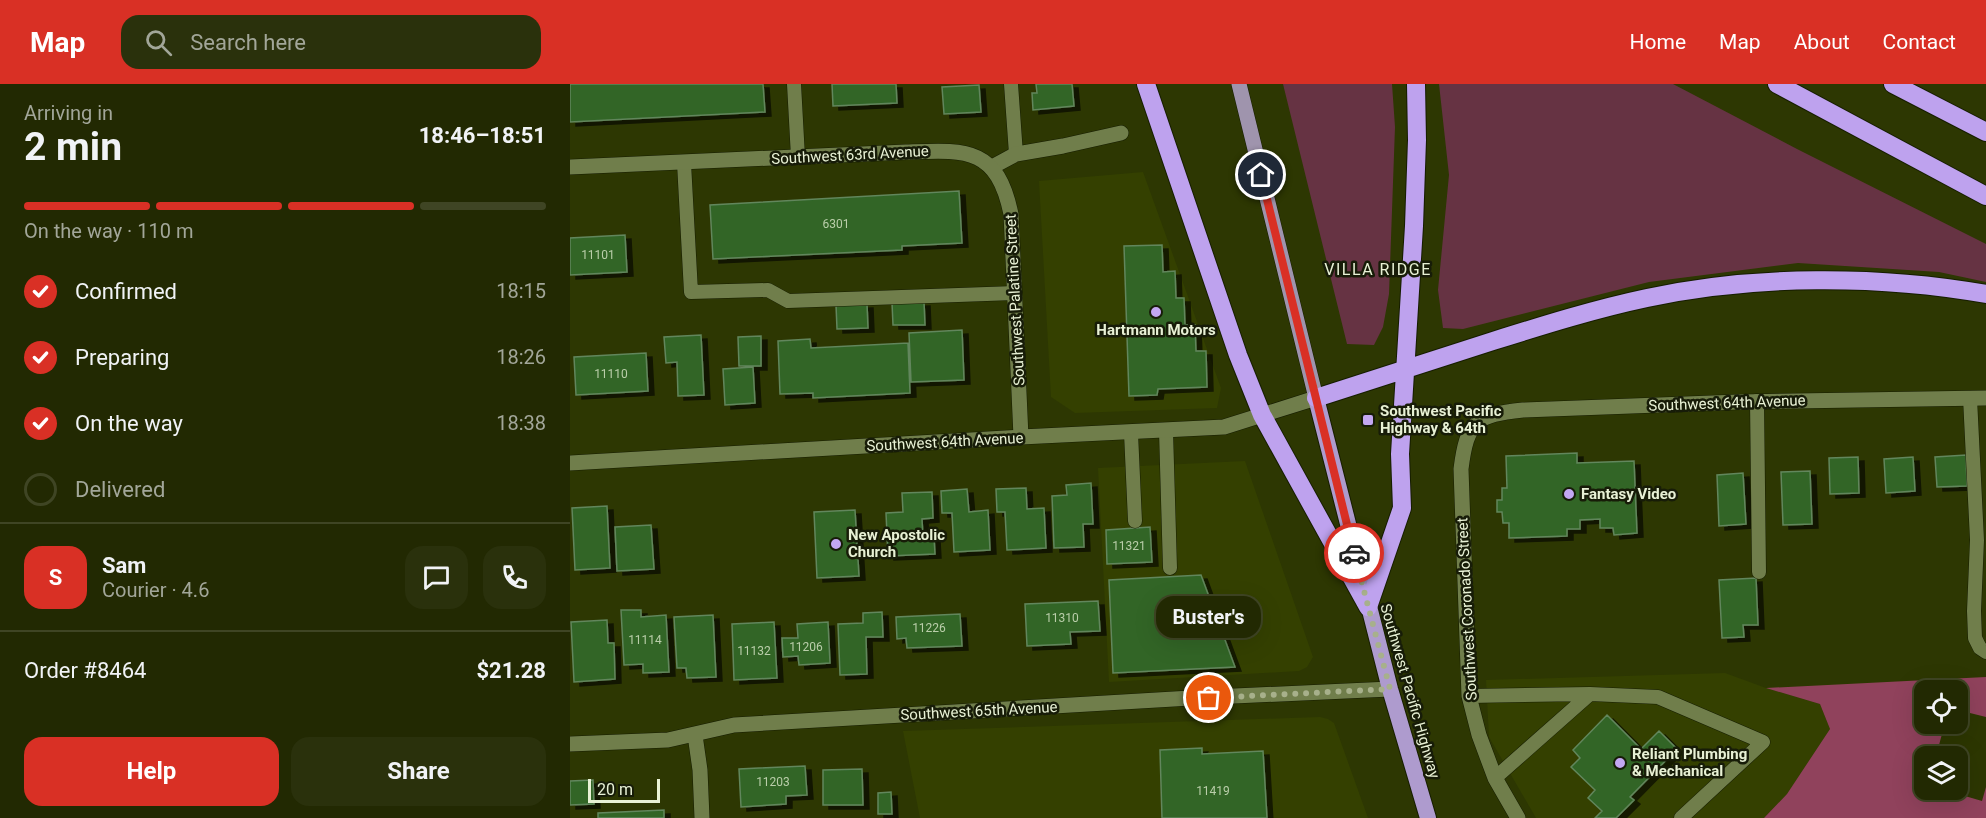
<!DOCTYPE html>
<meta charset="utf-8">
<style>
body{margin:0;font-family:Roboto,sans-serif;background:#2a310c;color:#f1f3f6;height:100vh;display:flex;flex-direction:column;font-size:22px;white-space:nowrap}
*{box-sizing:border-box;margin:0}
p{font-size:20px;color:#a2a699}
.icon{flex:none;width:33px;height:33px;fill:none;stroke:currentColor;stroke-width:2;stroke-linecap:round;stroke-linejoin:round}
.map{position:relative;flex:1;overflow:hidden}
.sheet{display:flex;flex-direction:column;background:#222902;width:570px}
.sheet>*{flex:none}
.tools{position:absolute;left:1344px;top:596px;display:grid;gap:12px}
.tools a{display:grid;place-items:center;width:54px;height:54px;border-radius:12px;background:#222902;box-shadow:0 6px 24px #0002,0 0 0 2px #3f4524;font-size:30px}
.scale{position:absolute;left:18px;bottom:15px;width:72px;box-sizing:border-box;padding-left:6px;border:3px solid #e8f1d5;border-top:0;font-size:16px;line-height:21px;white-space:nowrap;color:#e8f1d5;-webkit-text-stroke:4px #171c08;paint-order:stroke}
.pin{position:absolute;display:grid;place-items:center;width:51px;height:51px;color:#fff;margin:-26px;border:3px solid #fff;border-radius:50%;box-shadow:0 2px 6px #0007}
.courier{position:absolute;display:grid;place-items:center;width:60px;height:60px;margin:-30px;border:4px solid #d93025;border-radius:50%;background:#fff;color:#222;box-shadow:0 2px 8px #0007}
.bubble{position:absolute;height:42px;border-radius:18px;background:#222902;box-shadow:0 6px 24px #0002,0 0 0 2px #3f4524;font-size:20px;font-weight:700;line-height:42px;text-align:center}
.headline em{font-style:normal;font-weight:700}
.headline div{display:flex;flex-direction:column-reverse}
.headline{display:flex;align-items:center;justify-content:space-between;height:102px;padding:0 24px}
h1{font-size:39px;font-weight:700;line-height:45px}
.bar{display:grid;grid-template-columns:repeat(4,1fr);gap:9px 6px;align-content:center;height:72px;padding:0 24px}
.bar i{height:8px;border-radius:4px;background:#3f4524}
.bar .selected{background:#d93025}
.bar p{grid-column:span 4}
.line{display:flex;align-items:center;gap:15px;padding:0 24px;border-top:2px solid #3f4524}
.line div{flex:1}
.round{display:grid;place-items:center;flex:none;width:63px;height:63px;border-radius:18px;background:#2a310c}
ol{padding:0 24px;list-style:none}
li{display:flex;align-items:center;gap:18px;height:66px}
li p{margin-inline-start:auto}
li .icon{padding:6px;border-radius:50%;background:#d93025;color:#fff;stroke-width:4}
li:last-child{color:#a2a699}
li i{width:33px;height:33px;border:3px solid #3f4524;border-radius:50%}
.primary-button{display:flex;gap:12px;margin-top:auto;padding:12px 24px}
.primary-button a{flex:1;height:69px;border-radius:18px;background:#d93025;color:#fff;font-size:24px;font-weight:700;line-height:69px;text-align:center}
.primary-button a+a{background:#2a310c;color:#f1f3f6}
header{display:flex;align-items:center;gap:36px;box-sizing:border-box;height:84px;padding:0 30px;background:#d93025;color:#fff}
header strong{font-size:28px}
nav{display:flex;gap:33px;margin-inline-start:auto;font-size:21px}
.search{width:420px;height:54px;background:#2a310c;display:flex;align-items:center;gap:15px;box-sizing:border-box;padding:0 21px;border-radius:18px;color:#a2a699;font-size:22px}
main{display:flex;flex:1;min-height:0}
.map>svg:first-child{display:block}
.built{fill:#344000}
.green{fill:#663343}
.forest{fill:#90425c}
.building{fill:#306528;stroke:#62865c;stroke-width:1.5;filter:url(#shadow)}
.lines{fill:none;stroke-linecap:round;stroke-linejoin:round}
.service-casing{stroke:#161d00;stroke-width:15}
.minor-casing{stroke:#161d00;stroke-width:16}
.tertiary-casing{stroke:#161d00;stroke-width:16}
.primary-casing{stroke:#161d00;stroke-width:16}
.trunk-casing{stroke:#161d00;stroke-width:18}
.motorway-casing{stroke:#161d00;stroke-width:20}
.service{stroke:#707e4b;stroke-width:14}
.minor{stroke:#707e4b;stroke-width:15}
.tertiary{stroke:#707e4b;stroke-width:15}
.primary{stroke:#9f94ad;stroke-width:15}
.trunk{stroke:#ae9bce;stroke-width:16}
.motorway{stroke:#bea2ee;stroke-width:18}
.done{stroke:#a7b08b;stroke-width:6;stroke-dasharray:0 10.8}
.route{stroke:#d93025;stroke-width:8}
.poi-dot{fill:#c3a7f2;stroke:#171c08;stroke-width:2}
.labels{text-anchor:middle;stroke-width:5;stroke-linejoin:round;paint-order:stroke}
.number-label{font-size:12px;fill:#baceaa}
.street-label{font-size:15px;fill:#e8f1d5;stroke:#171c08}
.poi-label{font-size:15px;font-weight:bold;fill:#e8f1d5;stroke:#171c08;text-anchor:start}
.neighbourhood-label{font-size:16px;letter-spacing:1.5px;fill:#e8f1d5;stroke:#171c08}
</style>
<header>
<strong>Map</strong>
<div class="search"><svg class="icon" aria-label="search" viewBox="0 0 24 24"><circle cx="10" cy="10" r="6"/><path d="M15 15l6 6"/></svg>Search here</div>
<nav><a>Home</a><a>Map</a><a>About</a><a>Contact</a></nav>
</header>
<main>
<section class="sheet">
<div class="headline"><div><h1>2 min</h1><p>Arriving in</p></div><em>18:46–18:51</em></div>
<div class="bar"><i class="selected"></i><i class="selected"></i><i class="selected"></i><i></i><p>On the way · 110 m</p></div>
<ol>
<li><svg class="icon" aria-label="check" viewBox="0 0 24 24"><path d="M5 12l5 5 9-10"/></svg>Confirmed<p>18:15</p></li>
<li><svg class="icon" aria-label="check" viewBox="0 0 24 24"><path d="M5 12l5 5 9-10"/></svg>Preparing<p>18:26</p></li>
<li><svg class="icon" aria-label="check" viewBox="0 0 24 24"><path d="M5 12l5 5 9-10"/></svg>On the way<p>18:38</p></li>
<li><i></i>Delivered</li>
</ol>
<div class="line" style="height:108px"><b class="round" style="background:#d93025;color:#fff">S</b><div><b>Sam</b><p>Courier · 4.6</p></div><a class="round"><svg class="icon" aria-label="chat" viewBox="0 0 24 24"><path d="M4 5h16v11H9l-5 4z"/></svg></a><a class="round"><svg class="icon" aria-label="phone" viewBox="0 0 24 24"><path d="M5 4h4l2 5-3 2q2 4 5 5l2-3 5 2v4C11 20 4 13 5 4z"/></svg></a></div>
<div class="line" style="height:78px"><div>Order #8464</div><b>$21.28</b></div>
<div class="primary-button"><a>Help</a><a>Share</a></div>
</section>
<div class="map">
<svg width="1416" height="734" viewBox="0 0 1416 734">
<defs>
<filter id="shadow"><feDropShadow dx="6" dy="4" stdDeviation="0" flood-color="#0009"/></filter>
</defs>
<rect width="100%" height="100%" fill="#2d3702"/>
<path class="built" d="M573 88 651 304 647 324 505 329 481 313 469 97Z
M675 377 743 573 737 583 729 587 539 598 528 384Z
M1155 589 1196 604 1250 620 1260 645 1217 710 1194 734H966L919 653 916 596Z
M750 633 758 635 764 639 798 734H350L333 647Z"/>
<path class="green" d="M713 0H822L825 43 819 210 813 243 804 261 777 260Z
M869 0H1103L1227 65 1416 160V198L1369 188 1228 179 1079 198 893 245 873 244 868 206 879 91Z"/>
<path class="forest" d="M1416 593V633L1388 626V606H1354V639H1375L1366 672H1354V705H1371L1412 717 1416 703V734H1194L1217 710 1260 645 1250 620 1196 604Z"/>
<path class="building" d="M0 0H193L195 28 0 38Z
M262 0H326L327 19 263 22Z
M466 0H502L504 22 463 26 462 9H467Z
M409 1 411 28 374 30 372 3Z
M389 107 392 159 332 162V166L143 175 140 121Z
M55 151 57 188 0 191V154Z
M592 161 593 188 605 187 606 214H614L615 241H625L626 267H636L637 303 588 305 587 311 559 312 554 162Z
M354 218 355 241H323L322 219Z
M297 220 298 244 267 245 266 221Z
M392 246 394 296 341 298 339 249Z
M131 251 134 311 108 312 107 278 96 279 94 253Z
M191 252V282H169L168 253Z
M240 255 241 264 338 259 340 309 243 314V309L210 310 208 257Z
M76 269 78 307 6 311 4 273Z
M183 283 185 319 155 321 153 285Z
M1007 369V379L1064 377 1067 449 1044 451 1043 444H1030V435L1010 436V445H997V452L939 454V439H933L932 428H927V416H932V404H937L936 372Z
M1396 371 1397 402 1367 403 1365 373Z
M1288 373 1289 409 1260 410 1259 374Z
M1343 373 1345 407 1316 409 1314 375Z
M1240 387 1242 440 1213 441 1211 388Z
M1173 389 1176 440 1149 442 1147 391Z
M521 399 523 440H513L514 463 484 464 482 412 497 411 496 401Z
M456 404 457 425 474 424 476 464 437 466 435 428H427L426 405Z
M397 405 399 428 418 426 420 466 384 468 382 429H372L371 407Z
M362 408 363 434 352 435 353 454 364 453 365 470 318 472 316 429 333 428 332 409Z
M37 422 40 484 5 486 2 424Z
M285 426 289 492 247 494 244 428Z
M81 441 84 485 47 487 45 443Z
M580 443 582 478 537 480 536 446Z
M631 491 665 583 543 589 539 496Z
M1186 494 1188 541H1173L1174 553 1152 554 1149 496Z
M528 517 530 547 500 548 501 560 457 562 455 520Z
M51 526H71V533L96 531 99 588 73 589V580L54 581Z
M312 528 313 553H296L297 590 270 591 268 540 293 539V529Z
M390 530 392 562 337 564 336 554 327 555 326 533Z
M143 531 146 593 117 594 116 584H107L104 533Z
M37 536 38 559H44L45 595 4 598 1 538Z
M204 538 207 594 164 596 162 540Z
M258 538 260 579 229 581 228 572 213 573 212 554H228L227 540Z
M1037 631 1071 665 1089 647 1107 665 1060 713 1064 716 1046 734H1025L1032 727 1018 714 1025 706 1001 683 1010 674 1003 666Z
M632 664V670L693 667 697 734H592L590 666Z
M235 682 237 711 216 712V720L171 723 169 685Z
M292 685 293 721H253V686Z
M23 696 24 720 0 721V697Z
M321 708 322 730H308V709Z
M94 726V734H28V729Z"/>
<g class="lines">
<g class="service-casing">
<path id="service" d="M224 0 228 73
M441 0 446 70
M114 79 121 208 198 206 218 217 445 209
M1400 314 1407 456 1404 527 1405 554 1410 564 1416 568
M1187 317 1189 488
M596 347 600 484
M561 349 565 437
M899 612 1020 610
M925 694 1020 610 1088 613 1193 658 1111 734"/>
</g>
<g class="minor-casing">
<path id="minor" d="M422 83 446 70 493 62 551 49
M0 379 451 353
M125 651 130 686 132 734
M0 660 98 656 164 641 621 614 820 605
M948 734 925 694 909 651 899 612 891 385C897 337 906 331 953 326L1169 318 1416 314"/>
</g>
<g class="tertiary-casing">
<path id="tertiary" d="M0 83 336 68C395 66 427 62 441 130L451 353 654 343 746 314"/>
</g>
<g class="primary-casing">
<path id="primary" d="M669 0 746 314"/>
</g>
<g class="trunk-casing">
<path id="trunk" d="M746 314 820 605 858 734"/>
</g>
<g class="motorway-casing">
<path id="motorway" d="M576 0 668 271 692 331 798 523
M1207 0 1416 112
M1323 0 1416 48
M746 314C805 295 864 276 923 257 974 241 1025 225 1077 214 1183 191 1309 191 1416 210
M798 523 832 424 830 370 844 142 847 56 846 0"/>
</g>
<use href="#service" class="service"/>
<use href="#minor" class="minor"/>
<use href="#tertiary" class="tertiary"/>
<use href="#primary" class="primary"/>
<use href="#trunk" class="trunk"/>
<use href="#motorway" class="motorway"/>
</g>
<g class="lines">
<path class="done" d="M639 614 820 605 784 469"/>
<path class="route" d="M691 91 784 469"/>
</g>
<g class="poi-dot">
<circle cx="586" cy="228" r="6"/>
<rect x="792" y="330" width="12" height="12" rx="3"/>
<circle cx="999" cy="410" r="6"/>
<circle cx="266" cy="460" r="6"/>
<circle cx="1050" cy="679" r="6"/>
</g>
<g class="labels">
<g class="number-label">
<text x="266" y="144">6301</text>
<text x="28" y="175">11101</text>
<text x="41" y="294">11110</text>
<text x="559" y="466">11321</text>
<text x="492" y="538">11310</text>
<text x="359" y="548">11226</text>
<text x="75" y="560">11114</text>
<text x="236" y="567">11206</text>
<text x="184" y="571">11132</text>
<text x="203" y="702">11203</text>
<text x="643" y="711">11419</text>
</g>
<g class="street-label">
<text transform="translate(280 71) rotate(-3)" y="5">Southwest 63rd Avenue</text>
<text transform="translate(445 216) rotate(-93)" y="5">Southwest Palatine Street</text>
<text transform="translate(1157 319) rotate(-2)" y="5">Southwest 64th Avenue</text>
<text transform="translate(375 358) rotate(-3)" y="5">Southwest 64th Avenue</text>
<text transform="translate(897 525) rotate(-93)" y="5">Southwest Coronado Street</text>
<text transform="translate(840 607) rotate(74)" y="5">Southwest Pacific Highway</text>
<text transform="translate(409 627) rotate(-3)" y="5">Southwest 65th Avenue</text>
</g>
<g class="poi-label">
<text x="586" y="251" text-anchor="middle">Hartmann Motors</text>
<text x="810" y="332">Southwest Pacific<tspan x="810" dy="17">Highway &amp; 64th</tspan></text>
<text x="1011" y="415">Fantasy Video</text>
<text x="278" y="456">New Apostolic<tspan x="278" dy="17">Church</tspan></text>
<text x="1062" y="675">Reliant Plumbing<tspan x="1062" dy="17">&amp; Mechanical</tspan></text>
</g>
<g class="neighbourhood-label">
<text x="808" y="191">VILLA RIDGE</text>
</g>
</g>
</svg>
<div class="tools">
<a><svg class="icon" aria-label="locate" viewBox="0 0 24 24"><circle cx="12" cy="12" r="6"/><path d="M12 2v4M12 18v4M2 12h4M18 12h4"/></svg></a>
<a><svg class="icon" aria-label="layers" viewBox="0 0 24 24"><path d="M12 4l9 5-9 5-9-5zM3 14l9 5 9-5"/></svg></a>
</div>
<div class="scale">20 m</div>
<div class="pin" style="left:639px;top:614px;background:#ea580c"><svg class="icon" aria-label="bag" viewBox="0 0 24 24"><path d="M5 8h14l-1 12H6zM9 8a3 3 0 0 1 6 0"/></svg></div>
<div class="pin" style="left:691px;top:91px;background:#1f2937"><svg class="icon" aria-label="home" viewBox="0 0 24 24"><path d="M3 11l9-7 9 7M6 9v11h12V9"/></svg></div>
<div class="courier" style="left:784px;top:469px"><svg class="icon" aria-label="car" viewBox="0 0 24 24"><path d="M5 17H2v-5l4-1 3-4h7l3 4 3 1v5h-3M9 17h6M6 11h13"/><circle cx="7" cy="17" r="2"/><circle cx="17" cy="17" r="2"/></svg></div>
<div class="bubble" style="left:586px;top:512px;width:105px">Buster's</div>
</div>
</main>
